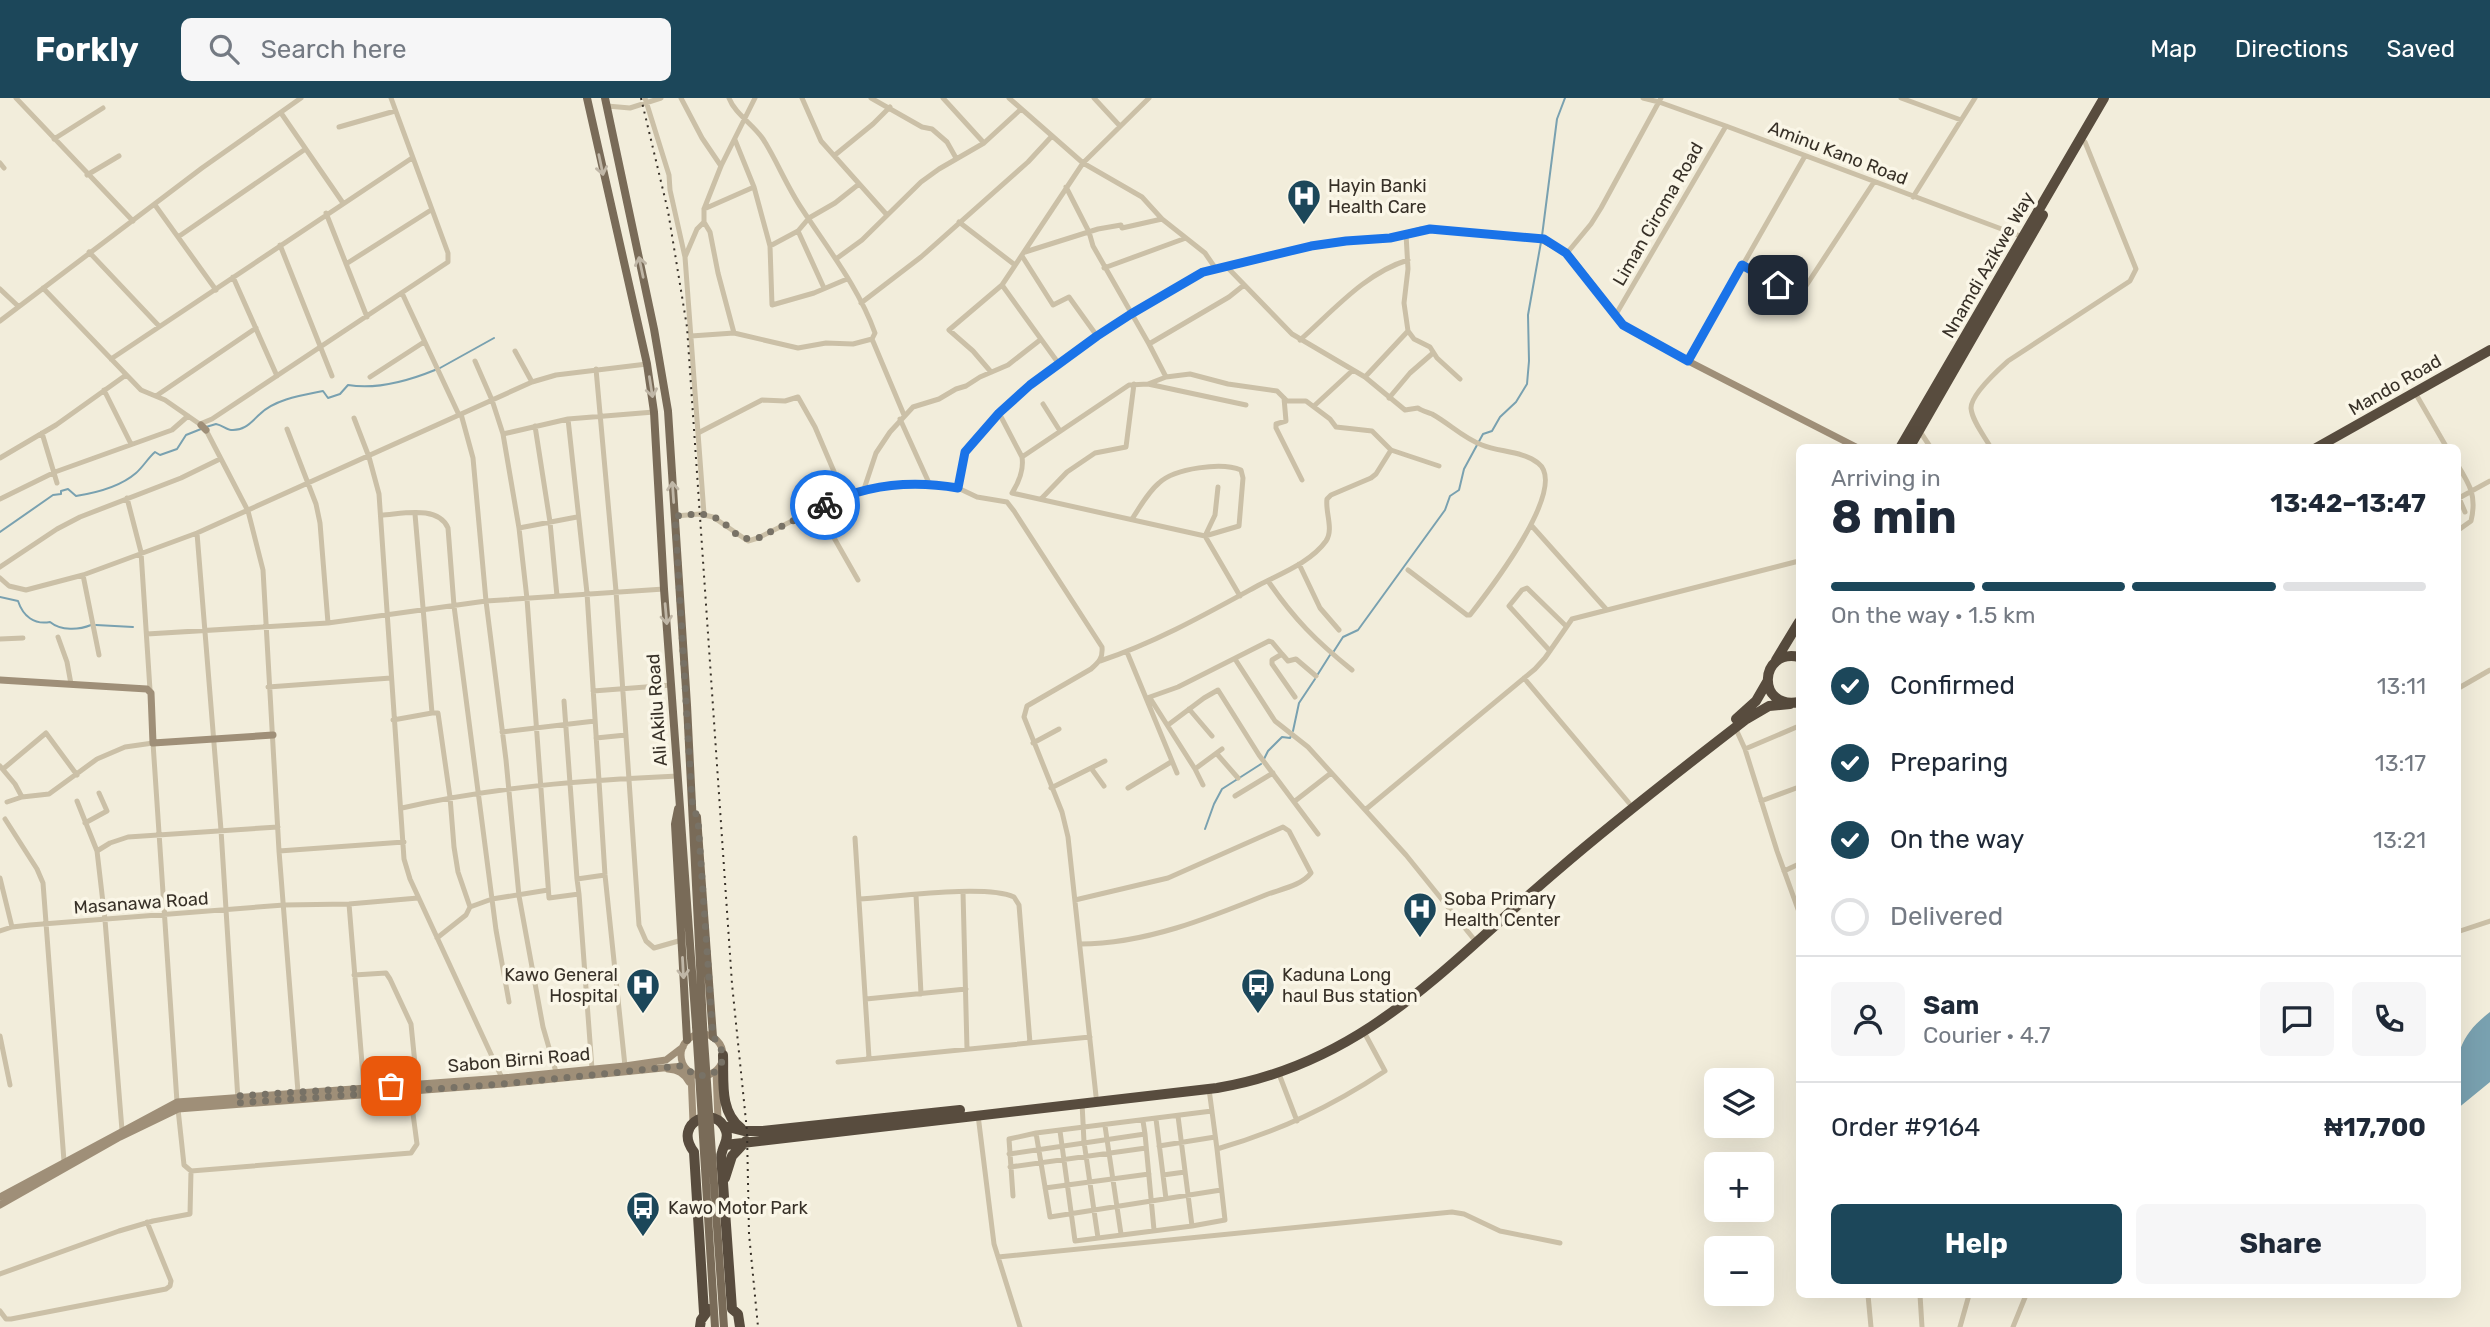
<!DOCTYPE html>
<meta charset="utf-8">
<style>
body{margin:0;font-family:Rubik,sans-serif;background:#f6f6f7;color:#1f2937;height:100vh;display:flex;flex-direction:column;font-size:26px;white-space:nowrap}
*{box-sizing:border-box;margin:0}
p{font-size:23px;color:#747a83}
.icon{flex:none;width:38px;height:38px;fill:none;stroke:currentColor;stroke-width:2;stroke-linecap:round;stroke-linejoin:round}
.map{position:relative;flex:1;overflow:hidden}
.panel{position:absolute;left:1796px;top:346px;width:665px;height:854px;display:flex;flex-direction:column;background:#fff;border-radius:10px;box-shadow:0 7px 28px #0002}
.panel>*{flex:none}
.fabs{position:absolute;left:1704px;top:970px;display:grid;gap:14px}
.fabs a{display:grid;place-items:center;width:70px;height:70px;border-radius:10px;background:#fff;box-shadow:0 7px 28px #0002;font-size:35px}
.pin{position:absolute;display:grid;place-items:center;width:60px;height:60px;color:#fff;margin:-30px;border-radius:14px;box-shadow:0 4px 10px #0006}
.courier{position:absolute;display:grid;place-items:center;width:70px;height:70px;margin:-35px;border:5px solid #1a73e8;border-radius:50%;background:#fff;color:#222;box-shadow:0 2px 9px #0007}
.headline em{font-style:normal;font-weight:700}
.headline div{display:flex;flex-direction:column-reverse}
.headline{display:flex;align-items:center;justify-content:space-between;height:119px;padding:0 35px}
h1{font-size:46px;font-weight:700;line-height:52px}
.bar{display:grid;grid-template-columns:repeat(4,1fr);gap:10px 7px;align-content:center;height:84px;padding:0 35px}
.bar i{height:9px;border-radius:5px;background:#e0e1e3}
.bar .active{background:#1c475a}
.bar p{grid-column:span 4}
.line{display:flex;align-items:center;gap:18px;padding:0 35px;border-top:2px solid #e0e1e3}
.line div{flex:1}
.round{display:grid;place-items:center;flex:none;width:74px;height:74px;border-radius:10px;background:#f6f6f7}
ol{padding:0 35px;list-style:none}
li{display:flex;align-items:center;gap:21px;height:77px}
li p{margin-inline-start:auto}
li .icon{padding:7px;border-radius:50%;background:#1c475a;color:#fff;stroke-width:4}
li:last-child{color:#747a83}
li i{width:38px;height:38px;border:4px solid #e0e1e3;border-radius:50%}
.primary-button{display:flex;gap:14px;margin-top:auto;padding:14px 35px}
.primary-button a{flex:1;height:80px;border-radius:10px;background:#1c475a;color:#fff;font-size:28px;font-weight:700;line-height:80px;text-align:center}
.primary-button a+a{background:#f6f6f7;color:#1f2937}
header{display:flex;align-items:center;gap:42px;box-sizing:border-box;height:98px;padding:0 35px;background:#1c475a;color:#fff}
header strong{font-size:33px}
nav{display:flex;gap:38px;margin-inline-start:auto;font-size:24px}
.search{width:490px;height:63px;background:#f6f6f7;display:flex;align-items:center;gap:18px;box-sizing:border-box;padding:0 24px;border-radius:10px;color:#747a83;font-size:26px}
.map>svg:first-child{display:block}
.water{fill:#79a1b0}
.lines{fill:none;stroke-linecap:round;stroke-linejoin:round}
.stream{stroke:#79a1b0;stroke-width:2}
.street{stroke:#cbc0a7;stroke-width:5}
.secondary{stroke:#9f8f78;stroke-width:7}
.primary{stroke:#796b58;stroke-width:8}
.highway{stroke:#584c3e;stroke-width:10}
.rail{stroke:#373027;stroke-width:2;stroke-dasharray:2 5;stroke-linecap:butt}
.primary-bridge{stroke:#796b58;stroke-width:8}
.oneway{stroke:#c0b7a7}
.done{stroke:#787266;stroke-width:7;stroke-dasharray:0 12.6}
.route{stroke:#1a73e8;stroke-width:9}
.labels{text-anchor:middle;stroke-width:7;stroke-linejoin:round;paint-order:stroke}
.street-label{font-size:18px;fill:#373027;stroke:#faf6e7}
.poi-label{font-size:18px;fill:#373027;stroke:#faf6e7;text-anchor:start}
</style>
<header>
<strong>Forkly</strong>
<div class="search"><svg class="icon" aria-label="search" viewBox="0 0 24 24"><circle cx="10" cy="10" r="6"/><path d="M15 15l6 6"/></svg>Search here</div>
<nav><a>Map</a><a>Directions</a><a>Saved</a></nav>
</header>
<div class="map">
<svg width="2490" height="1229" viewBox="0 0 2490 1229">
<rect width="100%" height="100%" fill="#f2eddb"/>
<path class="water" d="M2490 914V984L2457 1011C2457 966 2451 944 2490 914Z"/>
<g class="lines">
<path class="stream" d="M1542 138 1557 21 1565 0
M440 270 494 240
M206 329 216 326C222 327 227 332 231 332 245 333 251 324 260 316 275 301 303 297 323 293L328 300 340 296 348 287C377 292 408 283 435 272
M0 434 53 397 61 396V393L68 391 76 398C95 395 120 389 136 375 143 369 148 360 155 354L160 357 177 351 186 337 201 331
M0 499 18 503C23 518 34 527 50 524 61 533 79 532 91 527
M96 527 133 529
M1334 553 1343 539 1358 532 1445 412 1450 398 1459 392 1464 371 1483 336 1492 333 1500 319 1516 304 1527 286 1529 263 1528 217 1541 144
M1318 576 1330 557
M1293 633 1299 605 1315 581
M1264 661 1268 653 1282 639 1290 640 1291 638
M1205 731 1214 706 1222 691 1261 666"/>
<path class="street" d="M16 0 133 123
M645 0 669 77 670 92 685 159
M681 0 702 40 721 68
M729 0C735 16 753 26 763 41 777 63 787 89 802 111 828 151 859 190 875 235L872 241 904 317
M802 0 821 43 887 117
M871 0 922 29 932 31 947 44 956 60
M943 0 984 45
M1009 0 1083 65 1142 99 1162 121 1205 155 1216 171
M1094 0 1119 27
M1643 0 1659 4 1726 28 2023 139
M1901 0 1961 22
M607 8 630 10 661 0
M281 15 343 105
M339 29 395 13
M54 41 103 10
M735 42 754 89 770 148 772 207 814 195 847 181
M835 57 873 26 890 9
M0 65 4 70
M87 77 119 58
M1066 89 1089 134 1093 148 1149 246 1166 279
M1913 99 1975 0
M155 107 216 192
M704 111 754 89
M326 115 367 219
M704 124 710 134 718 175 734 235
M959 124 1015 167
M798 133 824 190
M1406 136 1408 171 1404 205 1408 233 1414 241 1430 249 1437 260 1460 281
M178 139 304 52
M280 147 332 278
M770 148 798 133 809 120 835 105 859 86
M89 154 159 228
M1025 154 1098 131 1121 127 1122 130 1162 121
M1567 155 1591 126 1601 110 1661 0
M1022 158 1053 207 1069 199 1097 238
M836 161 862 142 921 84 939 71 984 45 1020 12
M346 166 431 112
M1742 167 1796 197H1800L1874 84
M1226 168 1292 236 1365 279 1405 312 1418 310C1422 313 1427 314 1432 316 1450 326 1463 340 1482 347 1499 354 1523 353 1538 365 1570 389 1488 494 1470 517H1467L1408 472
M1104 170 1186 140
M233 179 277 278
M1002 187 1059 266
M43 190 141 292 165 302 201 327
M0 191 18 208
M402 195 459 317
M861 205 921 159 1028 64 1052 38
M1615 218 1726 28
M0 223 202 70 301 0
M691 238 734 235 798 250 826 245 853 246 872 241
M1300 242C1333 213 1365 175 1408 162
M1149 246 1229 199 1244 187
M515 253 532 284
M111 261 412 60
M475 263 492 302 503 336 519 430 527 501 549 800 579 796 577 781 605 777
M1688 263 1805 58
M596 271 616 493 639 827 646 843 654 850 682 842
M991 274 973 253 949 232 1002 187 1083 65 1149 0
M370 279 424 244
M1365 279 1408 233
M1148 286 1166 279 1190 276 1228 286 1277 293 1287 303H1306L1330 321 1336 329 1372 333 1391 352 1439 368
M104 292 131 346
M156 298 256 230
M2417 298 2447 350
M1284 300 1286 323 1276 326V330L1302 382
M1389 300 1410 275 1433 255
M1043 306 1060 333
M1314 308 1353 272
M999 315 1022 359C1024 372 1019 384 1012 395
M461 316 473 360 486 503 506 662 519 798 543 929 556 974
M354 320 369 359 379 396 404 761 410 781 502 980
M568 321 587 495 605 777 625 968
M900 321 929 385
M200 326 212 321 448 164V155L391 0
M535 328 550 424 557 498
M287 331 316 406 320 425 328 525
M206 332 248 413 263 472 279 753 298 994
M1919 332 1931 350
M42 335 57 385
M698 335 762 302 785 303 798 299 815 329 844 397
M503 336 568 321 654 314
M1991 350C1985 339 1972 323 1971 310 1971 296 1998 272 2008 263L2130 183 2136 171 2085 44
M1022 359 1129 287 1148 286 1246 307
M0 360 56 327 126 277
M2457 366C2470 387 2477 398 2471 423L2457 433
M1218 389 1215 417 1205 438 1240 498
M958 390 965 354 999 315 1030 287 1131 216 1203 174 1281 154 1346 143 1389 140 1421 131 1541 141
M864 391 876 355 890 334 913 309 939 301 956 291 966 288 980 279 1008 267 1040 242
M1012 395 1205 438 1239 428 1243 380 1241 372C1222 364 1175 370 1159 385 1148 394 1140 409 1132 421
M127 400 141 454 150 592
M0 401 55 374 172 332 188 318
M1041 401 1067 374 1095 355 1126 349 1134 286
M817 410 858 482
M2465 414 2459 400 2490 383
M704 416 685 159 697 131 704 124V111L721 68 755 0
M381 417C402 416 438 407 448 430L454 508 496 832 509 904
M675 418 700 416 713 419 748 443 758 440 844 397 864 391 929 385 958 390 977 399 1007 404 1014 413 1102 549C1103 560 1099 564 1091 571L1027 608 1024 619 1062 714 1068 739 1096 998
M1531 427 1606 511
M519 430 577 419
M197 435 221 732 238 1002
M1299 466 1320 510 1339 532
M0 469 57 431 80 419 181 380 220 361
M83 477 99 557
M0 480 9 488 26 492 83 477 197 435 532 284 556 277 647 266
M1268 483C1294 521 1316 543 1352 572
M147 536 328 525 486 503 664 491
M58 539 67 564 71 586
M0 541 23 540
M1550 553 1509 508 1522 492 1527 490 1566 528
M1127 554 1177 675
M1282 556 1288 563 1296 561 1316 578
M1235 561 1275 623 1308 649 1406 757 1473 840
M1100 563C1155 545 1208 515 1259 487 1282 475 1311 464 1326 443 1334 431 1325 414 1327 401L1331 397 1371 380 1376 376 1391 352
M1524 580 1629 705
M268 589 391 580
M2457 591 2490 572
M593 593 672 587
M1147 600 1178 589 1269 543 1272 544 1282 556 1272 562V566L1295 599
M1150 600 1195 671 1222 651
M564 603 577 781
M1189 611 1212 638
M432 615H438L450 699 454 749 458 774 470 809
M393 622 432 615 415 416
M1168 627 1204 600 1218 592 1259 657 1318 736
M1735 629 1745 651 1777 753 1799 814
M502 634 595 623
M596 640 626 637
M1033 645 1059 631
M1745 651 1799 628
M1217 656 1238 680
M0 668 15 686 22 699
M1091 670 1104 688
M3 671 46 635 77 677
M1195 671 1203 687
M1051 690 1105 663
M1128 690 1171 664
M1235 698 1273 675
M77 703 97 753 105 822 122 1032
M1295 703 1331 675
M1761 703 1799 689
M7 704 22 699 49 696 97 661 125 649 153 645 177 1004
M402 710C492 689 585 682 678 678
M1365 712 1535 571 1545 560 1572 521 1799 463
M5 721 37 771 43 785 64 1063
M85 725 107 713 99 695
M855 740 869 960
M97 753 110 745 128 739 278 729
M279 753 404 744
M1784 773 1799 766
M0 780 12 829
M963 794 967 951
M579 796 592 971
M916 797 921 896
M859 801C894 799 985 786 1014 799L1019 807 1030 945
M1075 802 1168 780 1283 729 1289 733 1311 775C1302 787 1282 791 1268 796 1209 820 1145 846 1080 846
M349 806 364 990
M0 833 12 829 30 827 284 807 349 806 418 800
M2457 834 2490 823
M437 840 466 817 470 809 492 801 548 792
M354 877 386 875 390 881 411 926 417 986
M866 901 966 891
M0 938 10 987
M838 964 1090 939
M1279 976 1297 1023
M1209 991 1217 1051C1279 1033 1331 1009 1385 973L1364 934
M1082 1005 1084 1044 1098 1140
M178 1011 184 1067 191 1073 411 1055 417 1046 410 993
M978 1017 994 1146 1020 1229
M1156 1021 1166 1101
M1105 1028 1121 1136
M1060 1033 1075 1143 1192 1128 1178 1018
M1036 1035 1050 1119 1221 1092
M1145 1036 1154 1132
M1159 1048 1215 1039
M1009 1056 1145 1036 1143 1023
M1010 1069 1146 1050
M1163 1077 1185 1074
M1045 1090 1149 1076
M1013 1098 1009 1041 1036 1035 1212 1013
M1192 1128 1225 1122 1217 1051
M998 1159 1452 1114 1464 1116 1500 1133 1560 1145
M0 1176 119 1133 153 1123 190 1116 191 1073
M1868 1197 1871 1229
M1920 1197 1922 1229
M0 1213 6 1221H11L166 1191 170 1188 171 1183 147 1124
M1960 1229 1969 1197
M2013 1229 2026 1197"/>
<path class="secondary" d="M1541 141 1567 155 1623 227 1688 263 1858 350
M201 327 206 332
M0 582 147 591 151 595 153 645 273 637
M681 957a21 21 0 1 1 42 0a21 21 0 1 1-42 0Z
M668 971C678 972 684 975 689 984
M716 973 718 1022
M691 975 693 1024
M0 1099 177 1004 502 980 625 968 666 962 683 949
M0 1107 120 1039 178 1011 503 986 683 968"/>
<path class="primary" d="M587 0 647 266 654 314 664 491 696 928
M605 0 654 231 668 313 687 607 703 927
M678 711 675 726 687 942
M697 719 713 939"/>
<path class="highway" d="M1900 350 2104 0
M1909 350 2043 117
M2316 350 2490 252
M1799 559C1759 550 1756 612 1799 604
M1776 562 1799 524
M1736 621 1756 603 1767 584
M723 957C724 982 719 1014 741 1030
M724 1028 744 1033H762L960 1012
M725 1047 1217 990C1367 965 1449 864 1559 771 1619 719 1682 671 1745 622L1769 608 1790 606
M725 1080 732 1058 746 1043
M704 1215 694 1054C671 1024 717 1005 726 1033 729 1041 724 1046 722 1054 720 1059 722 1066 722 1071L732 1211 738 1216 740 1229
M700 1229 701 1222 709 1211"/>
<path class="rail" d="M641 0 668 113 687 229 732 886 747 1033 749 1136 758 1229"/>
<path class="primary-bridge" d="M703 927 724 1229
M696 928 715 1229"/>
</g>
<defs><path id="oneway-shaft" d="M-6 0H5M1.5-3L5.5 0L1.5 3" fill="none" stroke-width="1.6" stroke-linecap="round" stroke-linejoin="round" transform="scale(1.75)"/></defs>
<g class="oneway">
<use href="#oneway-shaft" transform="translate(601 67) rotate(78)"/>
<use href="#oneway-shaft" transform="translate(641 169) rotate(-102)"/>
<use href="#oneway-shaft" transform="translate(651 289) rotate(81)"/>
<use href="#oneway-shaft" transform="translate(673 394) rotate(-94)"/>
<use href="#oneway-shaft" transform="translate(666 516) rotate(85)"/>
<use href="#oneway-shaft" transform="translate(683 870) rotate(87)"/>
</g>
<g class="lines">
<path class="done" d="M391 988 237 998 238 1005 503 986 680 968H683C708 993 738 964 713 939L698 723 692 703 675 418C688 417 702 414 714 419 732 427 735 445 758 440L825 407"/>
<path class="route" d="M825 407C867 386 912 382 958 390L965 354 999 315 1030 287 1097 238 1131 216 1203 174 1311 148 1346 143 1390 140 1430 131 1544 141 1566 155 1623 227 1688 263 1742 167 1778 187"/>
</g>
<defs>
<g id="hospital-pin" transform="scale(1.75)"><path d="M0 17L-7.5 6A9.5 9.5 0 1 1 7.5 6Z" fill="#1c475a" stroke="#faf6e7"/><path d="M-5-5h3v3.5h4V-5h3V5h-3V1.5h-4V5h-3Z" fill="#fff"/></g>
<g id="bus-pin" transform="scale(1.75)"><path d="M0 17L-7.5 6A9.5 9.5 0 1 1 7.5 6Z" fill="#1c475a" stroke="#faf6e7"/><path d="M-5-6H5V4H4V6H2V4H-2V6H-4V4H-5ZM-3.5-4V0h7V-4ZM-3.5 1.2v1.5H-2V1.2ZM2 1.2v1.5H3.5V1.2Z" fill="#fff"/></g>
</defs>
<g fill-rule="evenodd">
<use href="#hospital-pin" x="1304" y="98"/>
<use href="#hospital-pin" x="1420" y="811"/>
<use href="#hospital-pin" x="643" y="887"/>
<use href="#bus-pin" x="1258" y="887"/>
<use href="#bus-pin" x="643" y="1110"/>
</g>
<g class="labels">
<g class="street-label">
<text transform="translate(1838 55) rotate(21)" y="6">Aminu Kano Road</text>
<text transform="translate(1658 116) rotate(-60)" y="6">Liman Ciroma Road</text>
<text transform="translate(1988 167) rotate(-60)" y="6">Nnamdi Azikwe Way</text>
<text transform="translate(2395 287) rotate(-30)" y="6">Mando Road</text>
<text transform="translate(657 612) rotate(-94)" y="6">Ali Akilu Road</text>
<text transform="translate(141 805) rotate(-4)" y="6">Masanawa Road</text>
<text transform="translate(519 962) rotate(-5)" y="6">Sabon Birni Road</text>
</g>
<g class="poi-label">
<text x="1328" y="94">Hayin Banki<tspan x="1328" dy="21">Health Care</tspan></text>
<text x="1444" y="807">Soba Primary<tspan x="1444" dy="21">Health Center</tspan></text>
<text x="618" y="883" text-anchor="end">Kawo General<tspan x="618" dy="21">Hospital</tspan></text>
<text x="1282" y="883">Kaduna Long<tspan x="1282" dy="21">haul Bus station</tspan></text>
<text x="668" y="1116">Kawo Motor Park</text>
</g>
</g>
</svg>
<div class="fabs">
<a><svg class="icon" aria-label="layers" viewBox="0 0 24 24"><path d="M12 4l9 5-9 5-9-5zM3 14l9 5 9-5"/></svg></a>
<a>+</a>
<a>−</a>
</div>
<div class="pin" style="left:391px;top:988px;background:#ea580c"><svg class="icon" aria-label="bag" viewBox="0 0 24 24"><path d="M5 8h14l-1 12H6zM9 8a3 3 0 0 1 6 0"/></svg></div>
<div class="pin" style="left:1778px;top:187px;background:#1f2937"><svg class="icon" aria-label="home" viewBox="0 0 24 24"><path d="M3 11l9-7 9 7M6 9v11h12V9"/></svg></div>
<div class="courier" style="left:825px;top:407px"><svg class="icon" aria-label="bike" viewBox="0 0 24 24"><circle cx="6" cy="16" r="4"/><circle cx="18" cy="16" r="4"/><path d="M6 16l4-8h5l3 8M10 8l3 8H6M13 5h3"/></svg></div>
<section class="panel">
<div class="headline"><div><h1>8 min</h1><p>Arriving in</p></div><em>13:42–13:47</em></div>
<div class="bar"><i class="active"></i><i class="active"></i><i class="active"></i><i></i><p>On the way · 1.5 km</p></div>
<ol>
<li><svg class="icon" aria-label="check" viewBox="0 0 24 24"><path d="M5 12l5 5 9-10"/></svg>Confirmed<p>13:11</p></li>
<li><svg class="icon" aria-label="check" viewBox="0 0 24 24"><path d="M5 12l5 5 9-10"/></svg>Preparing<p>13:17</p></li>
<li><svg class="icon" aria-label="check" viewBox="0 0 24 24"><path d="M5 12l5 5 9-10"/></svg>On the way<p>13:21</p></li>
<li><i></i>Delivered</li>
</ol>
<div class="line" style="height:126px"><a class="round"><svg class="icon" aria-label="person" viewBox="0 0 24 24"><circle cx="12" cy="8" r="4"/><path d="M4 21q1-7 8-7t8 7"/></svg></a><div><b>Sam</b><p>Courier · 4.7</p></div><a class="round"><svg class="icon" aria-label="chat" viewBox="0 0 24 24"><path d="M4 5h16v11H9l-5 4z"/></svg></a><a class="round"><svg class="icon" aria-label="phone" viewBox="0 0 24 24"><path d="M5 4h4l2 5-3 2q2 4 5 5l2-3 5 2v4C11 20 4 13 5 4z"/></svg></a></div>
<div class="line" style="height:91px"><div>Order #9164</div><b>₦17,700</b></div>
<div class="primary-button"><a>Help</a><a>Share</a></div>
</section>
</div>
